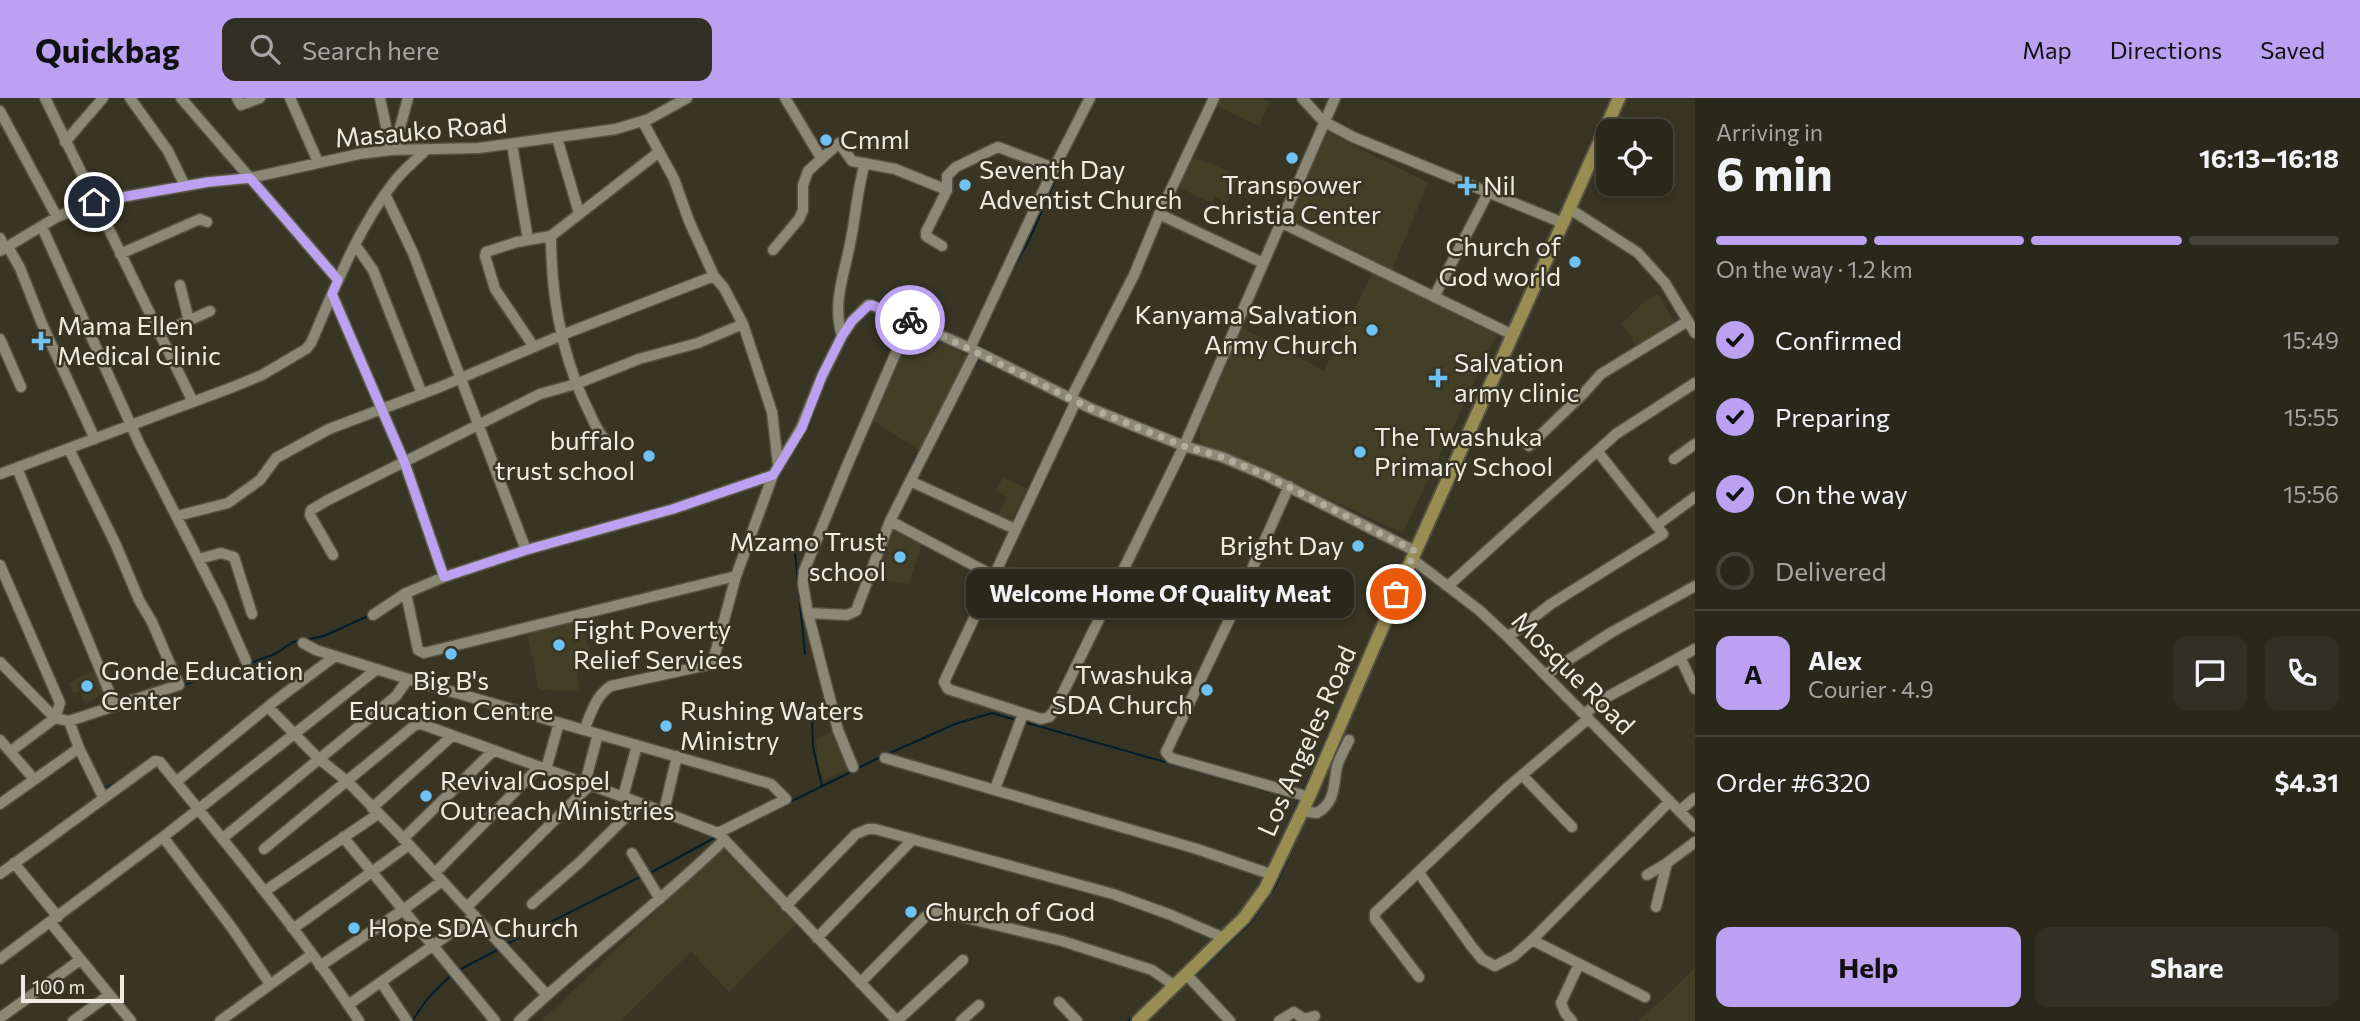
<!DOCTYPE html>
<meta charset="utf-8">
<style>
body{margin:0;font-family:Commissioner,sans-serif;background:#323024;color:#f1f3f6;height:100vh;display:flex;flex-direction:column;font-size:26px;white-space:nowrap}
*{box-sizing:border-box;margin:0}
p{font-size:23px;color:#a5a6a3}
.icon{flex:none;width:38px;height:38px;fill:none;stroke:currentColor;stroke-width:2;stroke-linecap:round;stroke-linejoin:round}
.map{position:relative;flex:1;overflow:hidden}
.side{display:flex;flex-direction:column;background:#2a281b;width:665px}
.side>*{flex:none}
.buttons{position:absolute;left:1596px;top:21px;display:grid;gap:14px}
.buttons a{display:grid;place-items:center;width:77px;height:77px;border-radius:14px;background:#2a281b;box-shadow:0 4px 10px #0003,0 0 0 2px #46443a;font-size:35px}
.scale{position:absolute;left:21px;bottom:18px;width:103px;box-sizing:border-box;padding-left:7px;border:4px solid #efede3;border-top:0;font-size:19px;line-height:24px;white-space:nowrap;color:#efede3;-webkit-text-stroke:5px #383524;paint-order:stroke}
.pin{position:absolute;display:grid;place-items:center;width:60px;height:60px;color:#fff;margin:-30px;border:4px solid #fff;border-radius:50%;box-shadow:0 2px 7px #0007}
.courier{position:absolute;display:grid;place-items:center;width:70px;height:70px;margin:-35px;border:5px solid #bca0f2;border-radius:50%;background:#fff;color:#222;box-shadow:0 2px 9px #0007}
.bubble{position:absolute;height:49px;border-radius:14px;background:#2a281b;box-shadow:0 4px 10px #0003,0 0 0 2px #46443a;font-size:23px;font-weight:700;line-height:49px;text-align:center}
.headline em{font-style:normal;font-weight:700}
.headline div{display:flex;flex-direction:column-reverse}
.headline{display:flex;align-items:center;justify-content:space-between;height:119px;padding:0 21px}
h1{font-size:46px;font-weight:700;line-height:52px}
.bar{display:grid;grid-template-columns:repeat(4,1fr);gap:10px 7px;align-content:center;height:84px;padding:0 21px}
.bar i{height:9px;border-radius:5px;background:#46443a}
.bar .current{background:#bca0f2}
.bar p{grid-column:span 4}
.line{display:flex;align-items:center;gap:18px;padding:0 21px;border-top:2px solid #46443a}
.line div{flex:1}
.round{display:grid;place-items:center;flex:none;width:74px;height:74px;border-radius:14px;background:#323024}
ol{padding:0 21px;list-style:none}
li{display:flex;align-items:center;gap:21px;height:77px}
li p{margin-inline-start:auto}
li .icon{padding:7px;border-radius:50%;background:#bca0f2;color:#111;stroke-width:4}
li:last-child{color:#a5a6a3}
li i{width:38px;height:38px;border:4px solid #46443a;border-radius:50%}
.cta{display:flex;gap:14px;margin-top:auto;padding:14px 21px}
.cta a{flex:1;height:80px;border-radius:14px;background:#bca0f2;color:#111;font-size:28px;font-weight:700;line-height:80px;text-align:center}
.cta a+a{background:#323024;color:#f1f3f6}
header{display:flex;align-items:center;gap:42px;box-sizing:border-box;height:98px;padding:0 35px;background:#bca0f2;color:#111}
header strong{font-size:33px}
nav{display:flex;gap:38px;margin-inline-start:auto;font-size:24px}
.search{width:490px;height:63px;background:#323024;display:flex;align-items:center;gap:18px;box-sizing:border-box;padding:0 24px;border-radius:14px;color:#a5a6a3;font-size:26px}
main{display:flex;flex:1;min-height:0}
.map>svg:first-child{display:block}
.built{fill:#433f27}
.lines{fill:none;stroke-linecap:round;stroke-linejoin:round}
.stream{stroke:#031d2b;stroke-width:2}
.minor-casing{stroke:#555245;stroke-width:13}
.major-casing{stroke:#555245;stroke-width:16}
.minor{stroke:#8b8875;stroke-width:10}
.major{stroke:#998e51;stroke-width:12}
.done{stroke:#afada0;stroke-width:7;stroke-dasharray:0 12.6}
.route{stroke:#bca0f2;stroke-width:9}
.poi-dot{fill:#6fc2f4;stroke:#383524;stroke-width:2.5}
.labels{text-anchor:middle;stroke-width:5;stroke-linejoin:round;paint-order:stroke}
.street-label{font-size:26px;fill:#efede3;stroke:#383524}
.poi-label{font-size:26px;fill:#efede3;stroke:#383524;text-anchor:start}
</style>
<header>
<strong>Quickbag</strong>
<div class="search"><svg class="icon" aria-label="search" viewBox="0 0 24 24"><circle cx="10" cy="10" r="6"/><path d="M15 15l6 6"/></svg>Search here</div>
<nav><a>Map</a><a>Directions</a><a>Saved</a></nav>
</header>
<main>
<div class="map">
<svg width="1695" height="923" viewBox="0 0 1695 923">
<rect width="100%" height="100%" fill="#383524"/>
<path class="built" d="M1216 0H1262L1270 4 1259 28 1214 7Z
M1324 32 1428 85 1392 172H1388L1283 122Z
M1189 57 1240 78 1226 105 1215 99 1212 105 1175 88Z
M1373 174 1498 234 1403 435 1269 374 1200 347V319L1241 229 1324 273Z
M1658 196 1679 232 1638 252 1627 232 1620 227 1645 203Z
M909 231 971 259 924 355 864 317Z
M1003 380 1027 390 1009 428 995 421 1007 400 995 393Z
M895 428 922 444 909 486 871 480Z
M579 520 592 559 576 565 580 593 539 592 527 534Z
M94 572 106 593 85 607 80 593 73 596 69 585Z
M834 632 852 670 824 682 819 671 816 643Z
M722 750 796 826 729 894 691 854 620 923H541Z
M1695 870V923H1638L1673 892Z"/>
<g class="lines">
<path class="stream" d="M1006 184 1029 142 1072 44
M977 247 1046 283
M969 277 981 259
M909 374 917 356
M894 406 900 392
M795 455 805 556
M1388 532 1408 486
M305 542 324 538 368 518
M251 565 275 556 293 544 299 543
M184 587 245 566
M812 621 813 649 822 688
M1024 624 1299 702
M888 656 955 626 992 615 1016 622
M145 664 154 657 157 660
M856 671 883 658
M104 691 121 682
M1303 694 1394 487
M790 704 851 674
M1312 709 1341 640
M1274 757 1299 702
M650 775 716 739
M1233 822 1243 811
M507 846 642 778
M459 872 499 851
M1195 878 1250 825 1274 791 1306 720
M413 922 427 901 450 878
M1128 923 1153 900
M1147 923 1187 885"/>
<g class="minor-casing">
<path id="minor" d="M45 0 193 304
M130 0 168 53 185 88
M181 0 338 182
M237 0 241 7 260 0
M290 0 318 64
M380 0 391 52
M785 0 821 60
M1302 0 1323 23 1353 39 1563 125
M0 13 57 119
M643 24 674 81 689 123 714 178 724 190 743 226 772 314 778 366
M557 40 579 115
M65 44 103 0
M512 46 528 142
M394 52 408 0
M385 96 413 155 526 452
M1570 111 1638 155 1665 185 1695 235
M1159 116 1263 165
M1280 124 1513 237
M42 129 139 345 221 506 246 563
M551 138C551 200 563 263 591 318 596 329 603 344 614 347
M0 140 5 150
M356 148 373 172 422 296
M942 148 926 138V134L947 92V78L956 69 998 49 1054 70
M8 149 20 170 42 226 95 341
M773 152 799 121 803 112V87L808 73 839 45 852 63 895 71 947 92
M0 153 57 119 94 104 208 84 250 80 359 56 391 52 479 50 616 31 649 21 687 0
M120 156 200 121 207 124
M180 187 189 223
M332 196 404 363 444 479
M1434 199 1488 95
M910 222 846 370 804 473 803 486 808 515 847 517 856 513 890 423 976 253
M159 236 210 213
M842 238C832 206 844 177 850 146 856 118 857 92 865 65
M0 241 21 289
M534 249 495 191 485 158 486 154 517 144 551 138 659 54
M970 250 1054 70 1090 0
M1071 300 1134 177 1158 119 1214 0
M1076 303 944 584 948 591 1041 621 1049 619 1054 613 1184 348 1335 0
M1529 348 1583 296 1601 276 1688 223
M1674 361 1695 346
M17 370 115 608
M0 376 233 289 262 277 306 251 311 245C335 190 357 131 394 84 403 72 415 63 425 53
M910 383 1015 431
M1289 388 1231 518 1166 654 1171 660 1309 699
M177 418 228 405 260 382 276 360 329 331 440 289 562 237 714 178
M890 423 994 478
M1657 427 1695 399
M333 457 310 417 311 412 328 402 540 296 576 286 639 261 698 245 743 226
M199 461 221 455 234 459 252 516
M1412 461 1479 512 1508 539 1695 729
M0 467 60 605 55 620 11 653
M1448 488 1616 336 1695 285
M406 495 418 552 424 555 736 478
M808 515 838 632 853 669
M373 517 406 495 444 479 526 452 673 411 773 377 801 330 822 278 842 238 852 223 868 207H871L970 250 1092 311 1184 348 1222 359 1267 378 1415 453
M1508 539 1551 506 1663 436 1598 354
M303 545 316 552 408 581 771 686 786 701 718 735
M1680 559 1695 591
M0 564 48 613 55 620 69 623 179 587 152 524 139 502 116 447 69 351
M1545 577 1612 534 1695 488
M268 609 318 660 348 684 400 737 547 897
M1584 616 1609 598 1695 551
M69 623 79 650 103 699
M584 632C591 616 595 598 611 588L707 567 713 563 736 478 773 377
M0 642 34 681
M885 660 1197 751 1273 777
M546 671 559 625
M1522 677 1572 729
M176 684 275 603 334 559
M585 685 598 636
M995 691 1023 616
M623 699 637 647
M0 706 79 650
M372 710 452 638
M664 713 677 658
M1302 713 1317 715C1336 704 1333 688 1337 669 1339 660 1345 651 1349 642
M1679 713 1695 700
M163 739 232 830 270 886
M343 739 495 923
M223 740 396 598 408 581
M403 741 494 652
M264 751 415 627 421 626 640 705 718 735 897 923 963 862
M632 755 660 801
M14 765 58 819
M435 775 539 669
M1419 775 1472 849 1482 861 1495 868 1514 858 1532 842 1670 703
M0 776 155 663 160 664C228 748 299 832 359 923
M1647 777 1667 765 1695 744
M265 793 378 716
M532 806 580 764 640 705
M786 808 856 736 868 731H875L1113 796 1171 817 1224 840
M467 809 590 687
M1656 809 1667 765
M50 824 131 923
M292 830H294L409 747
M817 840 912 742
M1532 842 1645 899
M0 861 163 739 377 571
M320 868 403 812 442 783
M1187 877 1230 923
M1419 879 1375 821V815L1508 689 1588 621
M381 884 407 923
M860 885 926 818 937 813 1062 843 1152 872 1175 888
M1059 904 1077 923
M348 907 475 818
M0 920 80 862
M73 923 109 897
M220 923 311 857
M519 923C585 860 659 806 724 742
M961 923 979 907
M1279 923 1294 914 1304 921 1315 918
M1572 923 1565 915 1561 905 1579 866"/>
</g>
<g class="major-casing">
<path id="major" d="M1138 923 1244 820 1265 791 1309 699 1412 461 1619 0"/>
</g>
<use href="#minor" class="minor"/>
<use href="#major" class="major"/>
</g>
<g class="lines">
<path class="done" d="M910 222 1092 311 1184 348 1222 359 1267 378 1415 453 1396 496"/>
<path class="route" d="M94 104 208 84 250 80 338 182 332 196 404 363 444 479 526 452 673 411 773 377 802 330 822 278 842 238 852 223 868 208 872 207 910 222"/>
</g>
<g class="poi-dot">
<circle cx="826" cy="42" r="7"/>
<circle cx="1292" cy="60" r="7"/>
<circle cx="965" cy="87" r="7"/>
<path d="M1463.5 77.5h7v7h7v7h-7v7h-7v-7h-7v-7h7z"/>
<circle cx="1575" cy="164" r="7"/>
<circle cx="1372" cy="232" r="7"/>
<path d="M37.5 232.5h7v7h7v7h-7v7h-7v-7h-7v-7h7z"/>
<path d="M1434.5 269.5h7v7h7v7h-7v7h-7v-7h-7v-7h7z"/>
<circle cx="1360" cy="354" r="7"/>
<circle cx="649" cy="358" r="7"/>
<circle cx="1358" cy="448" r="7"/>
<circle cx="900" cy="459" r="7"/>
<circle cx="559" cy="547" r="7"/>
<circle cx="451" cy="556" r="7"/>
<circle cx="87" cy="588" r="7"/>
<circle cx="1207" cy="592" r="7"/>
<circle cx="666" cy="628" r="7"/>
<circle cx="426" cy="698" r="7"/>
<circle cx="911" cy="814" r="7"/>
<circle cx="354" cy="830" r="7"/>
</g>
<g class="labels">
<g class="street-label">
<text transform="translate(421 33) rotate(-5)" y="9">Masauko Road</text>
<text transform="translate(1573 575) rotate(45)" y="9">Mosque Road</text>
<text transform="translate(1307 643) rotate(-66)" y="9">Los Angeles Road</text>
</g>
<g class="poi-label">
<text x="840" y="51">Cmml</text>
<text x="979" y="81">Seventh Day<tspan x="979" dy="30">Adventist Church</tspan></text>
<text x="1292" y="96" text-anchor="middle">Transpower<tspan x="1292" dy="30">Christia Center</tspan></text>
<text x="1483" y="97">Nil</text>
<text x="1561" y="158" text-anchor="end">Church of<tspan x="1561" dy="30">God world</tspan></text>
<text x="1358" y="226" text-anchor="end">Kanyama Salvation<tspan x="1358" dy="30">Army Church</tspan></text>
<text x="57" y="237">Mama Ellen<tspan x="57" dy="30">Medical Clinic</tspan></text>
<text x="1454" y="274">Salvation<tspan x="1454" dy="30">army clinic</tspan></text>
<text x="1374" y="348">The Twashuka<tspan x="1374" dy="30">Primary School</tspan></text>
<text x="635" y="352" text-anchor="end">buffalo<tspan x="635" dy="30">trust school</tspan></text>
<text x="886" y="453" text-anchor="end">Mzamo Trust<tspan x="886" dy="30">school</tspan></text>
<text x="1344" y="457" text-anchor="end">Bright Day</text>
<text x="573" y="541">Fight Poverty<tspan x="573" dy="30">Relief Services</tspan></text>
<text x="101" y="582">Gonde Education<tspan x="101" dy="30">Center</tspan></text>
<text x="1193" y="586" text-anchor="end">Twashuka<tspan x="1193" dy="30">SDA Church</tspan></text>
<text x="451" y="592" text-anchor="middle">Big B's<tspan x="451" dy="30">Education Centre</tspan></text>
<text x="680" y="622">Rushing Waters<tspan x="680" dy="30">Ministry</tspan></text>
<text x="440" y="692">Revival Gospel<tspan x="440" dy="30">Outreach Ministries</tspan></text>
<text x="925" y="823">Church of God</text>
<text x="368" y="839">Hope SDA Church</text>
</g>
</g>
</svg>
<div class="buttons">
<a><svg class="icon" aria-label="locate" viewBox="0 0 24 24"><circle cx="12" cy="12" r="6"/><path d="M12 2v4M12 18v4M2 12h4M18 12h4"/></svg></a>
</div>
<div class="scale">100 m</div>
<div class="pin" style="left:1396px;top:496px;background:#ea580c"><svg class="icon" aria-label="bag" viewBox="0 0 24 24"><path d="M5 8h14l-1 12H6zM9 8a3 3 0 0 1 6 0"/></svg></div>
<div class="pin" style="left:94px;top:104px;background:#1f2937"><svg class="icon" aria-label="home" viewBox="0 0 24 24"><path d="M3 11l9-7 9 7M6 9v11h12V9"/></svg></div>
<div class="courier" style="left:910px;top:222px"><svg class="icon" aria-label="bike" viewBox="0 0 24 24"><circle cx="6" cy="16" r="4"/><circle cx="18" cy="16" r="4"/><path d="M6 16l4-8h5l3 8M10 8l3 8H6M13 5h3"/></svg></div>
<div class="bubble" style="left:966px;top:471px;width:388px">Welcome Home Of Quality Meat</div>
</div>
<section class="side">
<div class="headline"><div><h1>6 min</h1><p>Arriving in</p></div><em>16:13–16:18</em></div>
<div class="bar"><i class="current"></i><i class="current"></i><i class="current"></i><i></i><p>On the way · 1.2 km</p></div>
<ol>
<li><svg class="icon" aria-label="check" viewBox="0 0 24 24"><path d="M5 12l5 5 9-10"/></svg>Confirmed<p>15:49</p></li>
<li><svg class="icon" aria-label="check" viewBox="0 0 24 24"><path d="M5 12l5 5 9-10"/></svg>Preparing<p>15:55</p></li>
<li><svg class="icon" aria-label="check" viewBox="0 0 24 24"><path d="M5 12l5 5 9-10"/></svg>On the way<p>15:56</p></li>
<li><i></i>Delivered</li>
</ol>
<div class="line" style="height:126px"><b class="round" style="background:#bca0f2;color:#111">A</b><div><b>Alex</b><p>Courier · 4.9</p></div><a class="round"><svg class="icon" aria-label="chat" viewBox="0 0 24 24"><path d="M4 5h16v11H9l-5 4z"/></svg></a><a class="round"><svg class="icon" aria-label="phone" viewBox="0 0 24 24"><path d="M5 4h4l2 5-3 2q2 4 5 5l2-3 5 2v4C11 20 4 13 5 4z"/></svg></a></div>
<div class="line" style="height:91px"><div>Order #6320</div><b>$4.31</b></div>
<div class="cta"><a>Help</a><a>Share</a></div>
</section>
</main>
